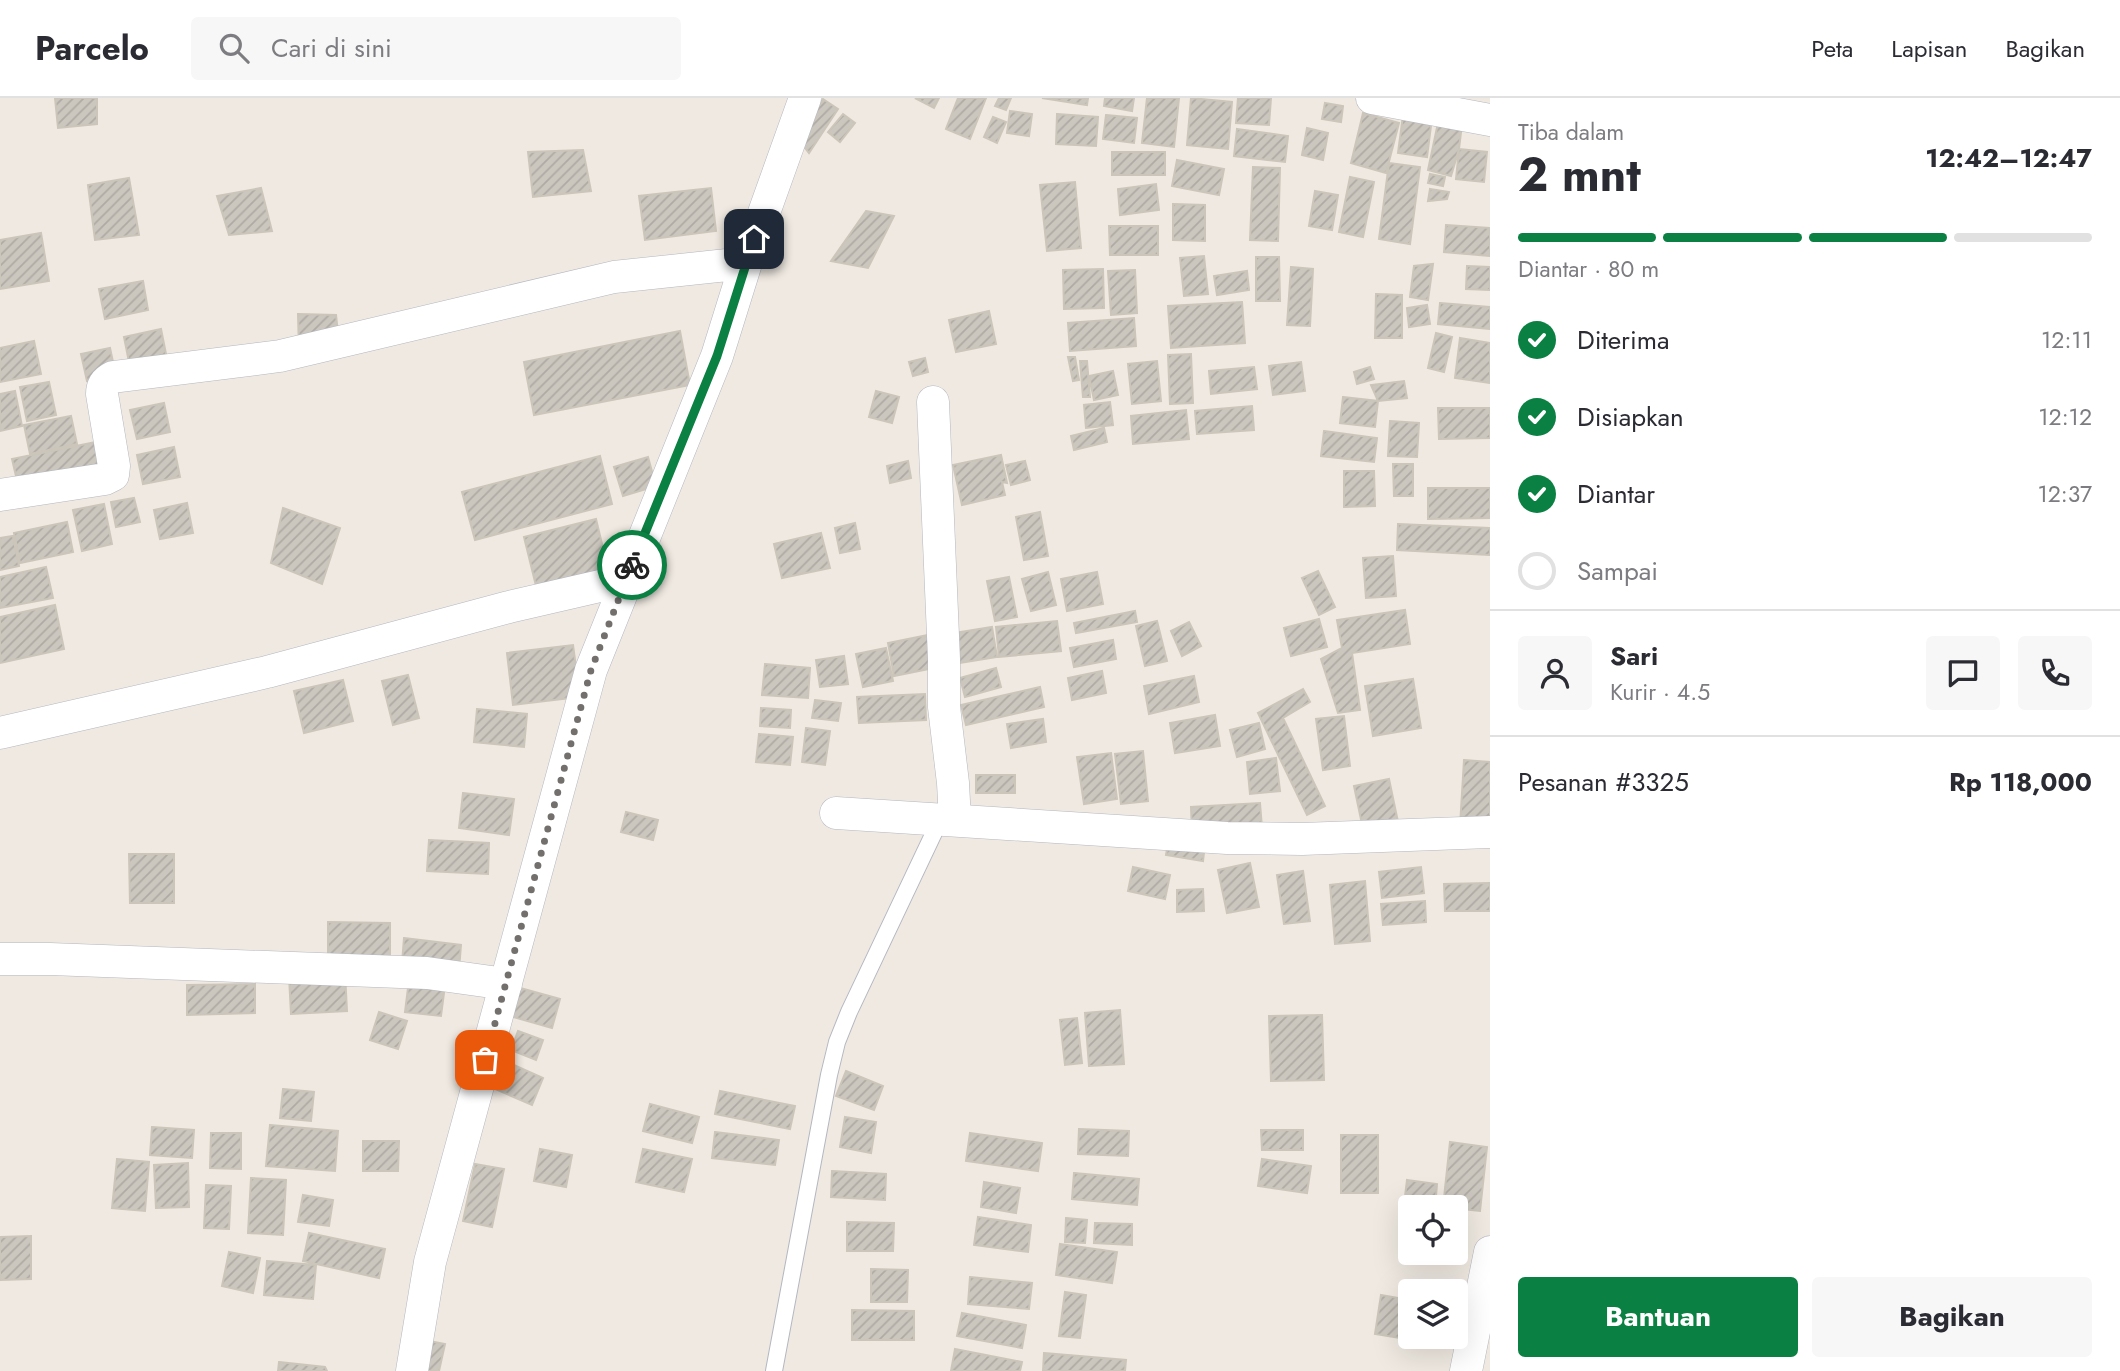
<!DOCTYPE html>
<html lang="id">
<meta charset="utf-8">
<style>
body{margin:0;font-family:Jost,sans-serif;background:#f7f7f7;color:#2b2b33;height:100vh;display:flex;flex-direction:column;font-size:26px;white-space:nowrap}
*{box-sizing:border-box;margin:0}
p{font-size:23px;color:#7c7c81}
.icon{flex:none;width:38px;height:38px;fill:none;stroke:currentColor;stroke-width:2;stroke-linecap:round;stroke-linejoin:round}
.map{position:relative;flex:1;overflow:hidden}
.sheet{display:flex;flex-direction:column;background:#fff;width:630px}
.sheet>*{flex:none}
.buttons{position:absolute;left:1398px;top:1097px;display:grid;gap:14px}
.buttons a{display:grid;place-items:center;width:70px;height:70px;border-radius:7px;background:#fff;box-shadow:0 7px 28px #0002;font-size:35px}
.pin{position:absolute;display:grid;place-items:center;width:60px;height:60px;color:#fff;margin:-30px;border-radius:14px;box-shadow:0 4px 10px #0006}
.courier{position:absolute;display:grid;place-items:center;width:70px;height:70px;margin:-35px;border:5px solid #0b8043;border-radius:50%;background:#fff;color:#222;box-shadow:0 2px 9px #0007}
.overview em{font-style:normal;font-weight:700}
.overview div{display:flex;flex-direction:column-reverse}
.overview{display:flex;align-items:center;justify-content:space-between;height:119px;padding:0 28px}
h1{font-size:46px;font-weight:700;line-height:52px}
.bar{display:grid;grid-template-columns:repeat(4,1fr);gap:10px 7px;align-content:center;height:84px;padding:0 28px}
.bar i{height:9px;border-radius:5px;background:#e1e1e2}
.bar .current{background:#0b8043}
.bar p{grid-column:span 4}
.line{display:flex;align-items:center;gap:18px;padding:0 28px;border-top:2px solid #e1e1e2}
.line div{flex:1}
.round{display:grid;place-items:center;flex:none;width:74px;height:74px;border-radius:7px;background:#f7f7f7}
ol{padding:0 28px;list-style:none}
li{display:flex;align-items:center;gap:21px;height:77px}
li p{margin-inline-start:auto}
li .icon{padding:7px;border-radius:50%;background:#0b8043;color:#fff;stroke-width:4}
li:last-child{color:#7c7c81}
li i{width:38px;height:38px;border:4px solid #e1e1e2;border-radius:50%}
.button{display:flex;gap:14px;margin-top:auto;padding:14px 28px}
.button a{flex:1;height:80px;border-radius:7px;background:#0b8043;color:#fff;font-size:28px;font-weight:700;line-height:80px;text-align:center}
.button a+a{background:#f7f7f7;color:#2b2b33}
header{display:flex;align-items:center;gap:42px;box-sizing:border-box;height:98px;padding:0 35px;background:#fff;border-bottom:2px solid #e1e1e2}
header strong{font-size:33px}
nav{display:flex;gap:38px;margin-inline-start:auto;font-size:24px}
.search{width:490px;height:63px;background:#f7f7f7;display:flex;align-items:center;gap:18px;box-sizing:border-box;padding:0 24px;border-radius:7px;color:#7c7c81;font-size:26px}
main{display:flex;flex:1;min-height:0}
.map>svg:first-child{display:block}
.building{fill:url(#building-hatch);stroke:#cbc5ba;stroke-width:2}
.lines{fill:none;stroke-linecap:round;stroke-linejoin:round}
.service-casing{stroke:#b4b7c1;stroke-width:18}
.minor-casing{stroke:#b4b7c1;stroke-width:33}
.service{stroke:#fff;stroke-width:16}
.minor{stroke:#fff;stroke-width:32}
.done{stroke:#726f6d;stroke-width:7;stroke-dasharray:0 12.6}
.route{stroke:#0b8043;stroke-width:9}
</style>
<header>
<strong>Parcelo</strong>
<div class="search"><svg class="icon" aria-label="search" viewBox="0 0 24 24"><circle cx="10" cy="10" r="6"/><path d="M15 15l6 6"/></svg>Cari di sini</div>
<nav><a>Peta</a><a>Lapisan</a><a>Bagikan</a></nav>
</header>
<main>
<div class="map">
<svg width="1490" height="1273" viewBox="0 0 1490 1273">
<defs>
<pattern id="building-hatch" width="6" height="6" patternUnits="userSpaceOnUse" patternTransform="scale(1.75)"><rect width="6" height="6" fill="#cbc7bf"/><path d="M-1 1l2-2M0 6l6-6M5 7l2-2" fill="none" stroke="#afaba4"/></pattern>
</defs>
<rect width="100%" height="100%" fill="#efe9e1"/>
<path class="building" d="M55 0H97V26L58 30Z
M915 0H939L934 10Z
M958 0H986L970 41 946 31Z
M999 0H1011L1006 12 995 8Z
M1042 0H1088L1087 7Z
M1105 0H1134L1132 13 1104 8Z
M1147 0H1179L1174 49 1142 45Z
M1191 0 1232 4 1228 51 1187 47Z
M1238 0H1271L1269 27 1236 25Z
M823 1 838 11 809 55 798 41Z
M1325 5 1343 8 1341 24 1322 21Z
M1010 13 1032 16 1029 38 1007 35Z
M1363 15 1399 25 1386 75 1351 65Z
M843 16 855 25 840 44 828 34Z
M1057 16 1098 19 1096 48 1056 46Z
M1106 17 1137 20 1134 45 1103 41Z
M1403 17 1432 20 1427 59 1398 55Z
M993 19 1006 24 997 45 984 39Z
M1439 20 1462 26 1459 51 1451 78 1428 72Z
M1307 30 1328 35 1323 62 1302 57Z
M1237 31 1288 38 1285 64 1234 58Z
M1459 51 1487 54 1484 84 1456 81Z
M583 52 591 93 533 99 528 54Z
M1112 54H1165V77H1112Z
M1177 62 1224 71 1219 97 1172 88Z
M1389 65 1420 69 1410 146 1379 141Z
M1253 69 1280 70 1278 143 1250 142Z
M1430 76 1445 79 1443 88 1428 85Z
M1350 79 1374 84 1363 139 1339 134Z
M129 80 139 137 95 142 88 87Z
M1075 84 1081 150 1047 153 1040 87Z
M1156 86 1159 112 1120 117 1118 91Z
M261 90 272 133 229 137 217 98Z
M711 90 716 133 645 142 639 98Z
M1430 91 1449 94 1447 101 1428 103Z
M1315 93 1338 97 1332 132 1309 128Z
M1173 106 1205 107V143L1173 142Z
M866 113 894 118 868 170 831 163Z
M1446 127 1490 130V158L1444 154Z
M1109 128H1158V157H1110Z
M41 135 49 183 0 191V142Z
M1204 158 1208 196 1184 198 1180 160Z
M1256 159H1279L1280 203H1256Z
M1433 166 1428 202 1410 199 1414 168Z
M1467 168 1490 169V192L1466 191Z
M1291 169 1313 171 1310 228 1287 227Z
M1103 171 1104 210 1064 211 1063 172Z
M1135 172 1137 215 1111 217 1108 173Z
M1247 173 1249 192 1217 197 1214 178Z
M143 183 148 212 105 221 99 191Z
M1376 196 1402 197V240H1375Z
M1242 204 1245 245 1171 250 1168 208Z
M1440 205 1490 209V231L1438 226Z
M1427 207 1430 226 1409 229 1407 210Z
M989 213 996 246 956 254 949 222Z
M298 216 336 217 338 235 299 253Z
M1134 220 1136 248 1070 253 1068 225Z
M161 231 167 261 130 269 124 239Z
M680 233 690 287 534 317 524 264Z
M1436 235 1452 239 1444 274 1428 270Z
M1460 240 1490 245V285L1455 280Z
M34 243 41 276 0 284V250Z
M110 250 116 278 87 283 81 256Z
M1191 256 1193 305 1170 306 1168 257Z
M1068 259H1075L1079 282 1073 283Z
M925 260 928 274 913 278 909 264Z
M1080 263H1087L1090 299H1083Z
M1157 263 1161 303 1132 306 1128 266Z
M1301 264 1305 293 1273 297 1269 268Z
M1254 269 1257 291 1211 296 1209 273Z
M1370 269 1374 281 1357 286 1354 274Z
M1113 273 1118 297 1094 302 1089 278Z
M1404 283 1407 300 1378 303 1371 287Z
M49 284 56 317 27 323 20 289Z
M15 293 22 328 0 333V296Z
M876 293 899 299 892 325 869 319Z
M1343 299 1378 303 1375 329 1340 325Z
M1110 304 1113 327 1086 330 1084 307Z
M164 305 170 334 137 341 130 312Z
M1252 308 1254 332 1197 336 1195 313Z
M1438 310H1490V340L1439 341Z
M1186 312 1189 341 1133 346 1131 318Z
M71 318 77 346 30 356 24 327Z
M1390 323 1419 325 1417 359 1388 358Z
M1104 330 1107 344 1074 352 1071 338Z
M1324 333 1377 340 1374 364 1321 358Z
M96 344 103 374 19 391 12 361Z
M174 349 180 379 143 386 137 357Z
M1001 357 1007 385 1002 384 1005 397 962 407 953 367Z
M600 358 612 406 475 442 462 394Z
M648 359 656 388 623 398 614 369Z
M908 363 911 380 890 385 887 368Z
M1025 363 1030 382 1011 387 1006 367Z
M1393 366H1413V398H1394Z
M1344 373H1374L1375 408 1344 409Z
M1428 390H1490V420L1428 421Z
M134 400 140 424 116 429 111 404Z
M187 405 193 435 160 441 154 412Z
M104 406 112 446 82 453 73 412Z
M283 410 340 430 322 486 271 465Z
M1040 414 1048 458 1024 462 1016 419Z
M596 421 610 479 538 496 524 439Z
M67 424 73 454 20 465 14 435Z
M855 425 860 451 840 455 835 430Z
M1398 426 1490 430V457L1397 452Z
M821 435 830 470 782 480 774 446Z
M13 438 19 468 0 472V440Z
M1393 458 1396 498 1366 500 1363 460Z
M46 469 53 500 0 510V479Z
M1318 473 1335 509 1319 517 1302 480Z
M1048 474 1056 507 1031 513 1022 481Z
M1097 474 1103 506 1067 513 1061 481Z
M1009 479 1017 519 995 523 987 483Z
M55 507 64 551 0 565V519Z
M1405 512 1410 546 1352 555 1360 612 1338 615 1321 561 1342 550 1337 522Z
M1135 513 1137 524 1076 535 1074 525Z
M1319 521 1327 549 1291 558 1284 530Z
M1057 523 1061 553 999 559 996 529Z
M1157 523 1167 563 1145 568 1136 528Z
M1189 524 1201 548 1182 558 1171 533Z
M992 529 997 559 959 565 954 535Z
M928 537 934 570 894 578 888 545Z
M1113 542 1116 561 1074 569 1070 550Z
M573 547 580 599 513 607 507 555Z
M886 550 893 583 863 589 856 556Z
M844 558 848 586 820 589 816 562Z
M765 566 810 570 808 600 762 597Z
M996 570 1001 589 965 599 960 580Z
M1102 573 1106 595 1072 602 1068 580Z
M408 577 419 620 393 627 382 583Z
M1194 578 1199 604 1149 616 1144 588Z
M1413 581 1421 630 1373 638 1365 588Z
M343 582 353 623 304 635 294 593Z
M1040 589 1044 609 966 627 961 607Z
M1303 591 1310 604 1283 620 1325 708 1307 717 1258 615Z
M925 596 926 622 859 625 857 599Z
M815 602 841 605 838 623 812 620Z
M761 610 791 612 790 630 760 628Z
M477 611 527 616 524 649 474 644Z
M1215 617 1220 648 1175 655 1170 625Z
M1344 618 1350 668 1323 672 1316 621Z
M1043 621 1046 644 1011 650 1007 626Z
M1259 625 1265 651 1237 659 1230 632Z
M806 630 830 633 825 667 802 664Z
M759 636 793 639 790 667 756 664Z
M1143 653 1148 703 1121 706 1115 656Z
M1111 655 1117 701 1084 706 1077 659Z
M1276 660 1280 693 1250 696 1247 664Z
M1464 662 1490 664V730L1460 728Z
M976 677H1015V695H976Z
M1389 681 1398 724 1363 731 1354 688Z
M463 695 514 701 509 737 459 730Z
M1260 705 1262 730 1192 735 1191 709Z
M626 714 658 722 653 742 621 734Z
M1169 740 1205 746 1203 763 1166 757Z
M429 742 489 745 488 776 427 773Z
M129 756H174V805H130Z
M1250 765 1259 809 1227 815 1218 772Z
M1133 769 1170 777 1165 801 1128 793Z
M1421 769 1424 795 1382 800 1379 774Z
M1303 773 1310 823 1284 826 1277 777Z
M1365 783 1370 843 1335 846 1330 787Z
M1490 785V813H1445L1444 786Z
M1203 791 1204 813 1177 814V792Z
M1425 803 1426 824 1383 827 1381 806Z
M328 824 390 825V864L328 863Z
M404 840 461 847 459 872 402 865Z
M345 875 347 913 291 916 289 878Z
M409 882 445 887 441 918 405 914Z
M255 886V915L187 917V887Z
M513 888 560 901 552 930 506 917Z
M1120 912 1124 966 1089 968 1085 915Z
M379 914 407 923 398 951 370 942Z
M1322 917 1324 982 1271 983 1269 918Z
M1077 920 1082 965 1065 967 1060 922Z
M518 933 543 942 536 962 511 952Z
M505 963 543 980 532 1007 493 990Z
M846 973 883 988 874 1012 836 998Z
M283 991 314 994 311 1023 280 1020Z
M720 993 795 1008 790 1031 715 1016Z
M650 1006 699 1019 692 1045 643 1033Z
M845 1019 876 1024 871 1055 840 1049Z
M270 1027 338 1033 335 1073 266 1068Z
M152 1029 194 1032 192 1060 150 1057Z
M1079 1031 1129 1033 1128 1058 1078 1056Z
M1261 1032H1303V1052H1262Z
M715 1034 779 1042 775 1067 712 1060Z
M211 1035H241V1071L210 1070Z
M970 1035 1042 1045 1038 1073 966 1063Z
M1341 1037H1378V1095H1341Z
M363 1043H399L398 1073H363Z
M1450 1044 1487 1049 1480 1113 1443 1109Z
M540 1051 572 1057 566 1089 534 1083Z
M643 1051 692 1061 684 1094 636 1084Z
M117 1061 149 1064 145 1113 112 1110Z
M1262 1061 1311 1068 1307 1095 1258 1088Z
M188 1065 189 1109 156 1110 154 1067Z
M475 1066 504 1071 492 1129 463 1123Z
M832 1073 886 1076 885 1102 831 1099Z
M1074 1075 1139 1081 1137 1107 1072 1101Z
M251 1080 286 1082 283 1137 248 1135Z
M1407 1082 1437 1086 1435 1110H1410V1125L1402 1124Z
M984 1084 1020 1090 1016 1115 981 1109Z
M206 1087 231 1088 229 1131 204 1130Z
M303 1097 333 1102 329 1128 298 1124Z
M978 1119 1031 1127 1028 1154 974 1147Z
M1066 1120 1087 1122 1085 1145 1065 1144Z
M847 1124 894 1125 893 1153H847Z
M1095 1125 1132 1126V1147L1094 1145Z
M309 1135 385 1151 379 1180 303 1163Z
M31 1138V1181L0 1182V1139Z
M1060 1146 1117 1154 1112 1185 1056 1177Z
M229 1154 260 1160 253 1195 222 1188Z
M267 1163 316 1167 313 1201 264 1197Z
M871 1171 908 1172 907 1204H871Z
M970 1179 1032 1185 1029 1211 968 1206Z
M1065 1194 1086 1197 1080 1240 1059 1238Z
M1381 1197 1410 1202V1239H1452L1450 1248 1375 1236Z
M852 1212 914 1213V1242H852Z
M962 1215 1026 1227 1022 1250 957 1238Z
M419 1241 445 1246 439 1273H413Z
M955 1251 1022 1264 1020 1273H951Z
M1044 1255 1126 1262 1125 1273H1043Z
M279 1264 325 1269 327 1273H278Z"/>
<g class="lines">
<g class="service-casing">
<path id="service" d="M774 1273 829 977 837 944 849 914 940 722"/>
</g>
<g class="minor-casing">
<path id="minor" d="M1372 0 1490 22
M933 304 944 561V609L953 685 955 722
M0 397 105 381 113 377 114 368 102 296C102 287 105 283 113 279L280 258 614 179 746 165
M0 635 267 574 509 509 626 482
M836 715 1227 740 1302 741 1490 734
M0 861H50L427 875 506 886
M412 1273 430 1164 591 572 717 258 746 165 805 0
M1466 1273 1490 1154"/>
</g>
<use href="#service" class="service"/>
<use href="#minor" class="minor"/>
</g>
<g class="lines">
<path class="done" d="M485 962 591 572 632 467"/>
<path class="route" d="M632 467 717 258 754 141"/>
</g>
</svg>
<div class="buttons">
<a><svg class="icon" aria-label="locate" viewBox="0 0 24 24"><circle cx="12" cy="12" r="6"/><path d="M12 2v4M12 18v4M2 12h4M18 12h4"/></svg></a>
<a><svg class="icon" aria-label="layers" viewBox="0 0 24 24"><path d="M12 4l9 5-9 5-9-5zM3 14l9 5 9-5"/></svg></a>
</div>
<div class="pin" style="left:485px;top:962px;background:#ea580c"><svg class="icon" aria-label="bag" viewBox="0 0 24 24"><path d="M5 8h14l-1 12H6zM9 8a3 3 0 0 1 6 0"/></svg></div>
<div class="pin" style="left:754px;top:141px;background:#1f2937"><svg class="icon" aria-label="home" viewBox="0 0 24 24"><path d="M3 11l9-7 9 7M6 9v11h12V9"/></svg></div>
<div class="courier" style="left:632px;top:467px"><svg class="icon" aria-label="bike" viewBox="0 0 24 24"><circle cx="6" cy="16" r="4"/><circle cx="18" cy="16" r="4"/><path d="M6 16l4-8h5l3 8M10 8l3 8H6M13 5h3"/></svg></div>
</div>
<section class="sheet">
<div class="overview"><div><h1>2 mnt</h1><p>Tiba dalam</p></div><em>12:42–12:47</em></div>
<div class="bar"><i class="current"></i><i class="current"></i><i class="current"></i><i></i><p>Diantar · 80 m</p></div>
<ol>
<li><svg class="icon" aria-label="check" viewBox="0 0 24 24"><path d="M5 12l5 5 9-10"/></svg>Diterima<p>12:11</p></li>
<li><svg class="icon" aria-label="check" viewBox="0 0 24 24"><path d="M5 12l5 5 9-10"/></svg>Disiapkan<p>12:12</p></li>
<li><svg class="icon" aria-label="check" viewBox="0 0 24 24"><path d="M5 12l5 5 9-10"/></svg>Diantar<p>12:37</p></li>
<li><i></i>Sampai</li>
</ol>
<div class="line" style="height:126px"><a class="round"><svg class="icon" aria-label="person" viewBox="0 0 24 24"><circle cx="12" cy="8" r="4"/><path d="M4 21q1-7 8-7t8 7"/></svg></a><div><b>Sari</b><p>Kurir · 4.5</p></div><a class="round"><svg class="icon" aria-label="chat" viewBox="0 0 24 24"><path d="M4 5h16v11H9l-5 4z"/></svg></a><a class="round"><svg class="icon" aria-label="phone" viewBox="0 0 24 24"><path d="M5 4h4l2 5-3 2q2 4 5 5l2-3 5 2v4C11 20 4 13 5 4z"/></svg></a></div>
<div class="line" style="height:91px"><div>Pesanan #3325</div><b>Rp 118,000</b></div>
<div class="button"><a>Bantuan</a><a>Bagikan</a></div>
</section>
</main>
